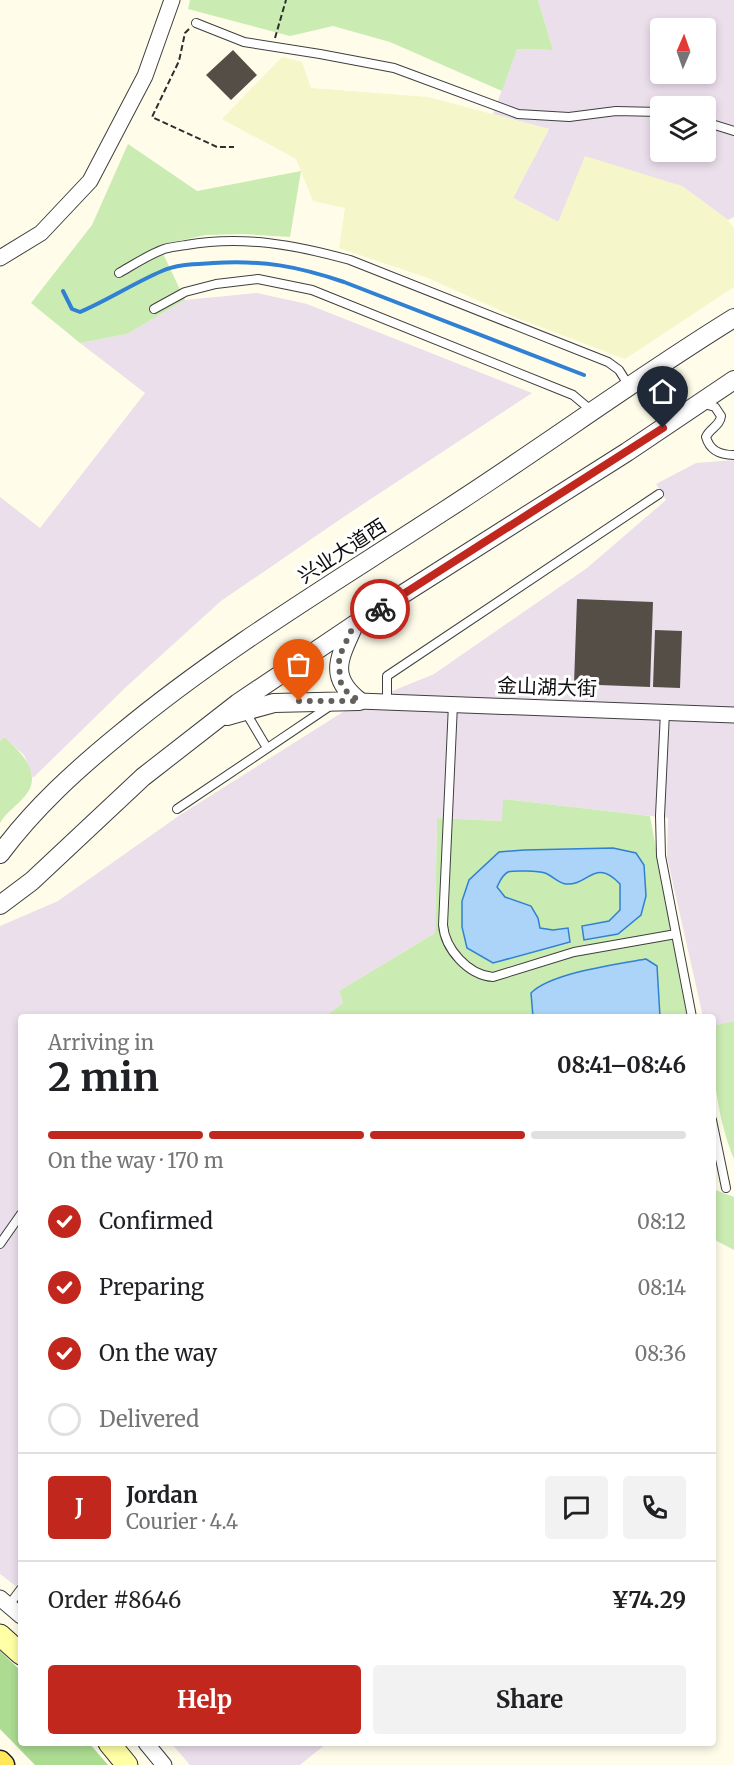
<!DOCTYPE html>
<meta charset="utf-8">
<style>
body{margin:0;font-family:Merriweather,"Noto Sans SC",serif;background:#f2f2f2;color:#202124;height:100vh;display:flex;flex-direction:column;font-size:22px;white-space:nowrap}
*{box-sizing:border-box;margin:0}
p{font-size:20px;color:#757577}
.icon{flex:none;width:33px;height:33px;fill:none;stroke:currentColor;stroke-width:2;stroke-linecap:round;stroke-linejoin:round}
.map{position:relative;flex:1;overflow:hidden}
.drawer{position:absolute;left:18px;top:1014px;width:698px;height:732px;display:flex;flex-direction:column;background:#fff;border-radius:6px;box-shadow:0 3px 9px #0003}
.drawer>*{flex:none}
.needle{width:39px;rotate:2deg}
.buttons{position:absolute;left:650px;top:18px;display:grid;gap:12px}
.buttons a{display:grid;place-items:center;width:66px;height:66px;border-radius:6px;background:#fff;box-shadow:0 3px 9px #0003;font-size:30px}
.pin{position:absolute;display:grid;place-items:center;width:51px;height:51px;color:#fff;margin:-62px -26px;border-radius:50% 50% 50% 0;rotate:-45deg;box-shadow:0 0 6px #0007}
.pin .icon{rotate:45deg}
.courier{position:absolute;display:grid;place-items:center;width:60px;height:60px;margin:-30px;border:4px solid #c2271e;border-radius:50%;background:#fff;color:#222;box-shadow:0 2px 8px #0007}
.overview em{font-style:normal;font-weight:700}
.overview div{display:flex;flex-direction:column-reverse}
.overview{display:flex;align-items:center;justify-content:space-between;height:102px;padding:0 30px}
h1{font-size:39px;font-weight:700;line-height:45px}
.bar{display:grid;grid-template-columns:repeat(4,1fr);gap:9px 6px;align-content:center;height:72px;padding:0 30px}
.bar i{height:8px;border-radius:4px;background:#e0e0e0}
.bar .active{background:#c2271e}
.bar p{grid-column:span 4}
.line{display:flex;align-items:center;gap:15px;padding:0 30px;border-top:2px solid #e0e0e0}
.line div{flex:1}
.round{display:grid;place-items:center;flex:none;width:63px;height:63px;border-radius:6px;background:#f2f2f2}
ol{padding:0 30px;list-style:none}
li{display:flex;align-items:center;gap:18px;height:66px}
li p{margin-inline-start:auto}
li .icon{padding:6px;border-radius:50%;background:#c2271e;color:#fff;stroke-width:4}
li:last-child{color:#757577}
li i{width:33px;height:33px;border:3px solid #e0e0e0;border-radius:50%}
.button{display:flex;gap:12px;margin-top:auto;padding:12px 30px}
.button a{flex:1;height:69px;border-radius:6px;background:#c2271e;color:#fff;font-size:24px;font-weight:700;line-height:69px;text-align:center}
.button a+a{background:#f2f2f2;color:#202124}
.map>svg:first-child{display:block}
.industrial{fill:#ebdfeb;fill-rule:evenodd}
.farmland{fill:#f5f6c9}
.green{fill:#caebb2}
.forest{fill:#abdc91}
.water{fill:#acd4f9;stroke:#3081d3;stroke-width:1.5}
.lines{fill:none;stroke-linecap:round;stroke-linejoin:round}
.stream{stroke:#3081d3;stroke-width:4}
.building{fill:#554e47}
.service-casing{stroke:#3f3f3f;stroke-width:10}
.minor-casing{stroke:#3f3f3f;stroke-width:17}
.tertiary-casing{stroke:#3f3f3f;stroke-width:20}
.secondary-casing{stroke:#2e2e2e;stroke-width:23}
.primary-casing{stroke:#1d1d1d;stroke-width:25}
.path{stroke:#2e2e2e;stroke-width:2;stroke-dasharray:6 3;stroke-linecap:butt}
.service{stroke:#fff;stroke-width:8}
.minor{stroke:#fff;stroke-width:15}
.tertiary{stroke:#fff;stroke-width:18}
.secondary{stroke:#ffffa5;stroke-width:21}
.primary{stroke:#ffe85a;stroke-width:22}
.done{stroke:#61605a;stroke-width:6;stroke-dasharray:0 10.8}
.route{stroke:#c2271e;stroke-width:8}
.labels{text-anchor:middle;stroke-width:6;stroke-linejoin:round;paint-order:stroke}
.street-label{font-size:20px;fill:#0c0c0c;stroke:#fff}
</style>
<div class="map">
<svg width="734" height="1765" viewBox="0 0 734 1765">
<rect width="100%" height="100%" fill="#fffdea"/>
<path class="industrial" d="M538 0H734V217L728 220 682 186 558 222 513 198 549 129 493 114 517 49 553 50ZM660 28H705V74H660ZM660 106H705V152H660Z
M257 293 307 304 532 393 348 514 221 601 125 688 33 778 24 755 4 737 0 741V497L40 528 145 393 80 343 127 334 185 300Z
M734 460V1021L713 1026 712 1017H703L667 857 668 818 503 799V821L437 818 435 933 339 991 343 1003 324 1017H21V1590L0 1574V926L58 901 180 815 346 710 434 674 587 568 666 500 656 484 696 463Z
M171 1743H327L300 1765H190Z"/>
<path class="farmland" d="M282 57 302 62 311 88 428 97 549 129 513 198 558 222 585 156 682 186 728 220 734 228V287L625 359 517 318 428 278 339 248 345 208 313 201 296 159 222 119Z"/>
<path class="green" d="M190 0H538L553 50 517 49 502 91 390 42 333 26 290 36 188 9Z
M128 144 197 191 301 171 290 237 243 234 206 235 159 245 185 300 127 334 80 343 31 303 92 225Z
M4 737C20 751 44 774 25 796 17 806 6 812 0 823V741Z
M503 799 650 816 687 1017H324L343 1003 339 991 435 933 437 818 502 821Z
M734 1021V1159C717 1118 712 1070 712 1026Z
M713 1189 734 1197V1250L713 1239Z"/>
<path class="forest" d="M0 1651 21 1671V1743H89L108 1765H35L0 1729Z"/>
<path class="water" d="M613 848 636 853 644 865 646 896 641 915 618 934 584 940 582 926 609 921 620 910V884C595 857 588 886 566 884 558 883 553 876 545 873 539 871 514 870 508 872 502 875 500 881 497 887L505 897 531 906 538 918 540 928 553 930 568 928 570 942 493 963 467 948 462 927V901L469 880 499 852 524 850Z
M646 959 657 966 660 1017H533L531 993C551 973 617 964 646 959Z"/>
<g class="lines">
<path class="stream" d="M63 291 72 309 80 312C108 300 134 283 162 271 177 264 197 264 213 263 263 260 297 266 344 282L584 375"/>
</g>
<path class="building" d="M233 50 257 75 231 100 206 75Z
M577 599 653 602 650 687 574 684Z
M655 630 682 631 680 688 653 687Z"/>
<g class="lines">
<g class="service-casing">
<path id="service" d="M196 23 244 42 320 54 394 68 518 114 569 117 616 111 660 112
M705 122 734 131
M119 273C133 265 148 255 164 249 171 247 179 246 186 245 243 235 296 245 350 260L608 362 619 370 629 386
M154 309 185 292 216 284 258 279 312 290 573 395 592 411
M704 404 715 407 721 416C720 426 710 428 706 437 710 451 720 455 734 455
M387 701V676L659 494
M453 704 443 925C445 949 468 975 493 977L574 952 676 934
M245 711 267 748
M665 712 660 816 661 856 692 1017
M177 809 330 706
M712 1120 726 1188
M0 1244 21 1214
M9 1605 21 1589"/>
</g>
<g class="minor-casing">
<path id="minor" d="M0 258 41 233 90 181 145 76 172 0
M359 701 734 715
M0 1598 21 1616
M146 1743 164 1765"/>
</g>
<g class="tertiary-casing">
<path id="tertiary" d="M354 625C340 657 327 676 359 701
M227 716 274 703 359 701
M0 854C34 808 76 770 120 734 221 650 334 583 444 511 542 448 635 379 734 318
M0 905 32 881 143 777 238 703 354 625 627 452 734 380"/>
</g>
<g class="secondary-casing">
<path id="secondary" d="M0 1635 21 1654
M109 1743 127 1765"/>
</g>
<g class="primary-casing">
<path id="primary" d="M0 1762 3 1765"/>
</g>
<path class="path" d="M189 29 185 33 179 61 152 117 217 147H234
M275 38 286 0"/>
<use href="#service" class="service"/>
<use href="#minor" class="minor"/>
<use href="#tertiary" class="tertiary"/>
<use href="#secondary" class="secondary"/>
<use href="#primary" class="primary"/>
</g>
<g class="lines">
<path class="done" d="M299 701H359L347 692 340 681 339 657 354 625 380 609"/>
<path class="route" d="M380 609 663 428"/>
</g>
<g class="labels">
<g class="street-label">
<text transform="translate(342 551) rotate(-33)" y="7">兴业大道西</text>
<text transform="translate(547 687) rotate(2)" y="7">金山湖大街</text>
</g>
</g>
</svg>
<div class="buttons">
<a><svg class="needle" viewBox="-14 -14 28 28"><path d="M0-13l5 13h-10z" fill="#e53935"/><path d="M0 13l5-13h-10z" fill="#757577"/></svg></a>
<a><svg class="icon" aria-label="layers" viewBox="0 0 24 24"><path d="M12 4l9 5-9 5-9-5zM3 14l9 5 9-5"/></svg></a>
</div>
<div class="pin" style="left:299px;top:701px;background:#ea580c"><svg class="icon" aria-label="bag" viewBox="0 0 24 24"><path d="M5 8h14l-1 12H6zM9 8a3 3 0 0 1 6 0"/></svg></div>
<div class="pin" style="left:663px;top:428px;background:#1f2937"><svg class="icon" aria-label="home" viewBox="0 0 24 24"><path d="M3 11l9-7 9 7M6 9v11h12V9"/></svg></div>
<div class="courier" style="left:380px;top:609px"><svg class="icon" aria-label="bike" viewBox="0 0 24 24"><circle cx="6" cy="16" r="4"/><circle cx="18" cy="16" r="4"/><path d="M6 16l4-8h5l3 8M10 8l3 8H6M13 5h3"/></svg></div>
<section class="drawer">
<div class="overview"><div><h1>2 min</h1><p>Arriving in</p></div><em>08:41–08:46</em></div>
<div class="bar"><i class="active"></i><i class="active"></i><i class="active"></i><i></i><p>On the way · 170 m</p></div>
<ol>
<li><svg class="icon" aria-label="check" viewBox="0 0 24 24"><path d="M5 12l5 5 9-10"/></svg>Confirmed<p>08:12</p></li>
<li><svg class="icon" aria-label="check" viewBox="0 0 24 24"><path d="M5 12l5 5 9-10"/></svg>Preparing<p>08:14</p></li>
<li><svg class="icon" aria-label="check" viewBox="0 0 24 24"><path d="M5 12l5 5 9-10"/></svg>On the way<p>08:36</p></li>
<li><i></i>Delivered</li>
</ol>
<div class="line" style="height:108px"><b class="round" style="background:#c2271e;color:#fff">J</b><div><b>Jordan</b><p>Courier · 4.4</p></div><a class="round"><svg class="icon" aria-label="chat" viewBox="0 0 24 24"><path d="M4 5h16v11H9l-5 4z"/></svg></a><a class="round"><svg class="icon" aria-label="phone" viewBox="0 0 24 24"><path d="M5 4h4l2 5-3 2q2 4 5 5l2-3 5 2v4C11 20 4 13 5 4z"/></svg></a></div>
<div class="line" style="height:78px"><div>Order #8646</div><b>¥74.29</b></div>
<div class="button"><a>Help</a><a>Share</a></div>
</section>
</div>
